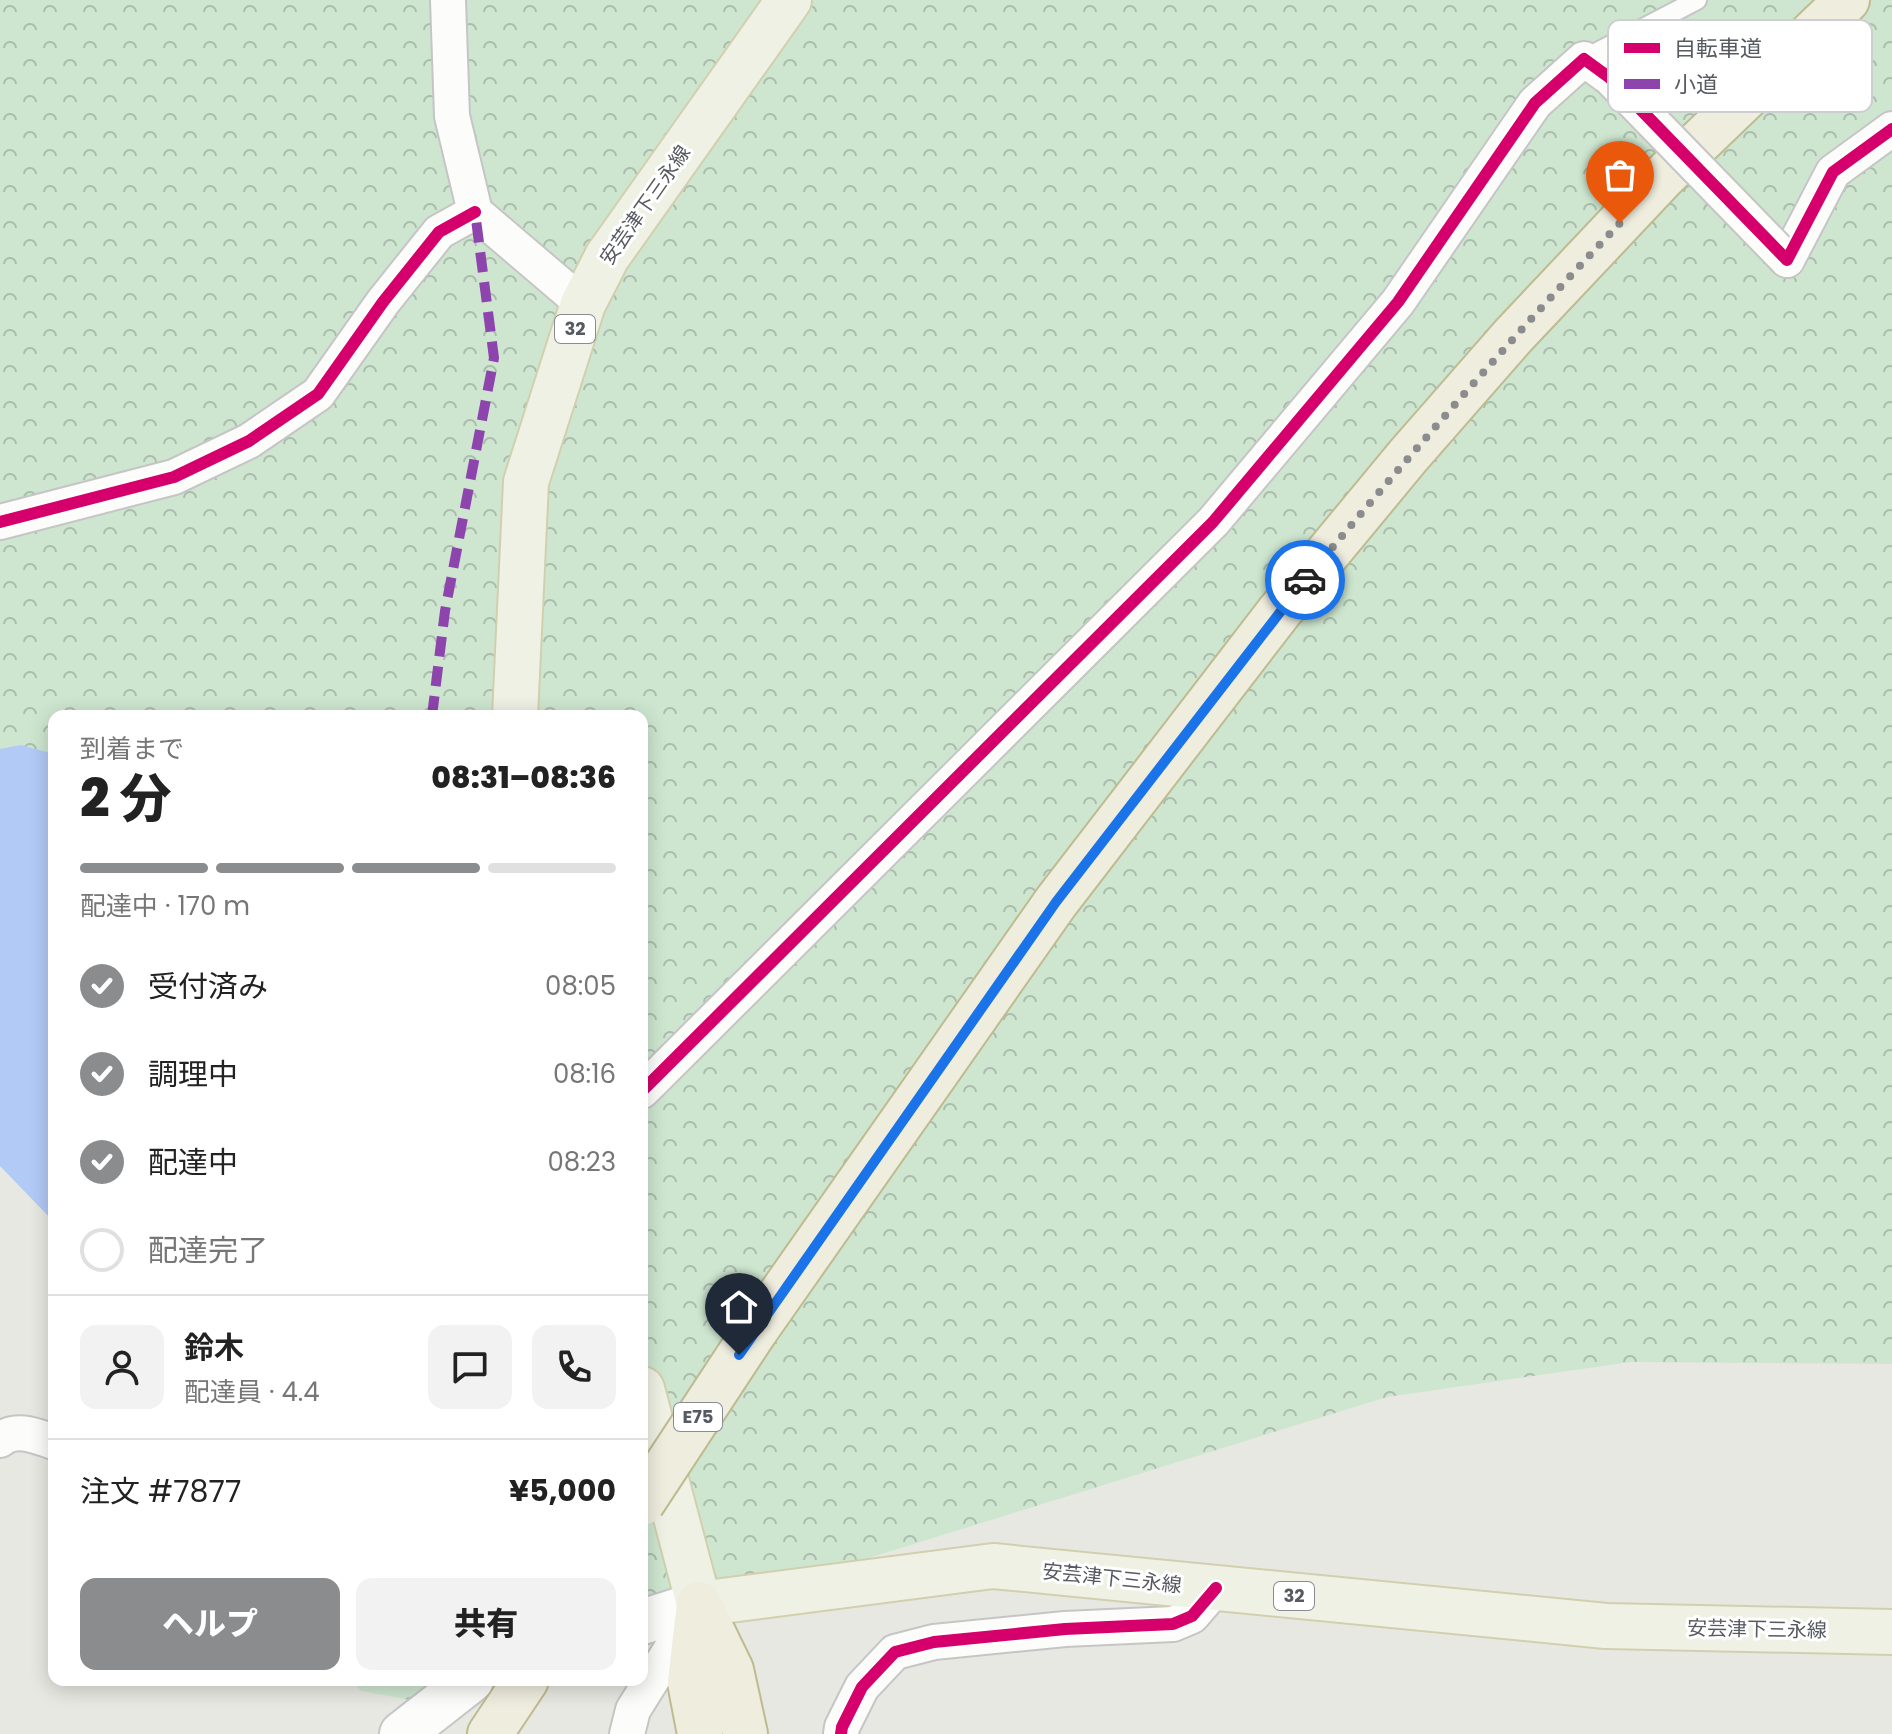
<!DOCTYPE html>
<html lang="ja">
<meta charset="utf-8">
<style>
body{margin:0;font-family:Poppins,"Noto Sans JP",sans-serif;background:#f2f2f2;color:#222;height:100vh;display:flex;flex-direction:column;font-size:30px;white-space:nowrap}
*{box-sizing:border-box;margin:0}
p{font-size:26px;color:#767676}
.icon{flex:none;width:44px;height:44px;fill:none;stroke:currentColor;stroke-width:2;stroke-linecap:round;stroke-linejoin:round}
.map{position:relative;flex:1;overflow:hidden}
.sheet{position:absolute;left:48px;top:710px;width:600px;height:976px;display:flex;flex-direction:column;background:#fff;border-radius:16px;box-shadow:0 4px 20px #0003}
.sheet>*{flex:none}
.pin{position:absolute;display:grid;place-items:center;width:68px;height:68px;color:#fff;margin:-82px -34px;border-radius:50% 50% 50% 0;rotate:-45deg;box-shadow:0 0 8px #0007}
.pin .icon{rotate:45deg}
.courier{position:absolute;display:grid;place-items:center;width:80px;height:80px;margin:-40px;border:6px solid #1a73e8;border-radius:50%;background:#fff;color:#222;box-shadow:0 2px 10px #0007}
.head em{font-style:normal;font-weight:800}
.head div{display:flex;flex-direction:column-reverse}
.head{display:flex;align-items:center;justify-content:space-between;height:136px;padding:0 32px}
h1{font-size:52px;font-weight:800;line-height:60px}
.bar{display:grid;grid-template-columns:repeat(4,1fr);gap:12px 8px;align-content:center;height:96px;padding:0 32px}
.bar i{height:10px;border-radius:6px;background:#e0e0e0}
.bar .on{background:#8a8c8e}
.bar p{grid-column:span 4}
.line{display:flex;align-items:center;gap:20px;padding:0 32px;border-top:2px solid #e0e0e0}
.line div{flex:1}
.round{display:grid;place-items:center;flex:none;width:84px;height:84px;border-radius:16px;background:#f2f2f2}
ol{padding:0 32px;list-style:none}
li{display:flex;align-items:center;gap:24px;height:88px}
li p{margin-inline-start:auto}
li .icon{padding:8px;border-radius:50%;background:#8a8c8e;color:#fff;stroke-width:4}
li:last-child{color:#767676}
li i{width:44px;height:44px;border:4px solid #e0e0e0;border-radius:50%}
.action{display:flex;gap:16px;margin-top:auto;padding:16px 32px}
.action a{flex:1;height:92px;border-radius:16px;background:#8a8c8e;color:#fff;font-size:32px;font-weight:800;line-height:92px;text-align:center}
.action a+a{background:#f2f2f2;color:#222}
.map>svg:first-child{display:block}
.forest{fill:url(#forest-crowns)}
.water{fill:#b2caf6}
.lines{fill:none;stroke-linecap:round;stroke-linejoin:round}
.lane-casing{stroke:#c5c5c6;stroke-width:22}
.street-casing{stroke:#c5c5c6;stroke-width:38}
.secondary-casing{stroke:#c7c7c7;stroke-width:48}
.primary-casing{stroke:#d1d0ae;stroke-width:48}
.highway-casing{stroke:#bfbb90;stroke-width:48}
.lane{stroke:#fcfcfb;stroke-width:18}
.street{stroke:#fcfcfb;stroke-width:34}
.secondary{stroke:#fcfcfb;stroke-width:44}
.primary{stroke:#f0f1e5;stroke-width:44}
.highway{stroke:#eeedde;stroke-width:44}
.street-bridge-casing{stroke:#c5c5c6;stroke-width:38;stroke-linecap:butt}
.highway-bridge-casing{stroke:#bfbb90;stroke-width:48;stroke-linecap:butt}
.street-bridge{stroke:#fcfcfb;stroke-width:34}
.highway-bridge{stroke:#eeedde;stroke-width:44}
.quiet{stroke:#8e44ad;stroke-width:10;stroke-dasharray:20 10;stroke-linecap:butt}
.cycleway-casing{stroke:#fff;stroke-width:17}
.cycleway{stroke:#d6006c;stroke-width:12}
.done{stroke:#8a8c8e;stroke-width:8;stroke-dasharray:0 14.4}
.route{stroke:#1a73e8;stroke-width:10}
.labels{text-anchor:middle;stroke-width:6;stroke-linejoin:round;paint-order:stroke}
.shield{fill:#fff;stroke:#898c90;stroke-width:2}
.shield-label{font-size:18px;font-weight:bold;fill:#575a60}
.street-label{font-size:20px;fill:#575a60;stroke:#fff}
.key{fill:#fff;stroke:#cdcecf;stroke-width:2}
.key-label{font-size:22px;fill:#575a60}
</style>
<div class="map">
<svg width="1892" height="1734" viewBox="0 0 1892 1734">
<defs>
<pattern id="forest-crowns" width="20" height="18" patternUnits="userSpaceOnUse" patternTransform="scale(2)"><rect width="20" height="18" fill="#cee6d0"/><path d="M2 6a3 3 0 1 1 6 0M12 15a3 3 0 1 1 6 0" fill="none" stroke="#aabdac"/></pattern>
</defs>
<rect width="100%" height="100%" fill="#e8e8e2"/>
<path class="forest" d="M0 0H1892V1364L1631 1362 1387 1397 814 1575 642 1647V716H54V772L0 755Z
M351 1680H563L545 1688 432 1704 361 1691Z"/>
<path class="water" d="M21 745 54 754V1222L0 1166V749Z"/>
<g class="lines">
<g class="lane-casing">
<path id="lane" d="M1584 59 1697 0"/>
</g>
<g class="street-casing">
<path id="street" d="M448 0 452 116 475 212 583 304
M1787 260 1833 172 1892 129
M0 522 174 477 249 441 318 394 383 302 439 232 475 212
M642 1091 1213 522 1398 302 1535 103 1584 59 1610 78
M0 1440C16 1427 36 1436 54 1442
M627 1734 633 1710 696 1609
M841 1734 842 1727 862 1687 895 1652 934 1642 1065 1629 1173 1624 1192 1616 1216 1588"/>
</g>
<g class="secondary-casing">
<path id="secondary" d="M642 1622 699 1604
M402 1734 471 1680"/>
</g>
<g class="primary-casing">
<path id="primary" d="M515 716 526 482 583 304 607 257 789 0
M642 1389 699 1604 993 1566 1606 1626 1892 1632"/>
</g>
<g class="highway-casing">
<path id="highway" d="M755 1331 1056 902 1279 612 1408 456 1513 336 1663 177 1847 0
M699 1604 731 1670 745 1734
M699 1604 690 1682 700 1734
M490 1734 526 1680"/>
</g>
<use href="#lane" class="lane"/>
<use href="#street" class="street"/>
<use href="#secondary" class="secondary"/>
<use href="#primary" class="primary"/>
<use href="#highway" class="highway"/>
<g class="street-bridge-casing">
<path id="street-bridge" d="M1610 78 1787 260"/>
</g>
<g class="highway-bridge-casing">
<path id="highway-bridge" d="M642 1503 755 1331"/>
</g>
<use href="#street-bridge" class="street-bridge"/>
<use href="#highway-bridge" class="highway-bridge"/>
<path class="quiet" d="M432 716 445 611 494 358 475 212"/>
<g class="cycleway-casing">
<path id="cycleway" d="M0 522 174 477 249 441 318 394 383 302 439 232 475 212
M642 1091 1213 522 1398 302 1535 103 1584 59 1610 78 1787 260 1833 172 1892 129
M841 1734 842 1727 862 1687 895 1652 934 1642 1065 1629 1173 1624 1192 1616 1216 1588"/>
</g>
<use href="#cycleway" class="cycleway"/>
</g>
<g class="lines">
<path class="done" d="M1305 580C1407 458 1511 338 1620 223"/>
<path class="route" d="M739 1355 1056 902 1305 580"/>
</g>
<g class="labels">
<g class="shield">
<rect x="555" y="315" width="40" height="28" rx="6"/>
<rect x="674" y="1403" width="48" height="28" rx="6"/>
<rect x="1274" y="1582" width="40" height="28" rx="6"/>
</g>
<g class="shield-label">
<text x="575" y="335">32</text>
<text x="698" y="1423">E75</text>
<text x="1294" y="1602">32</text>
</g>
<g class="street-label">
<text transform="translate(645 205) rotate(-55)" y="7">安芸津下三永線</text>
<text transform="translate(1112 1578) rotate(6)" y="7">安芸津下三永線</text>
<text transform="translate(1757 1629) rotate(1)" y="7">安芸津下三永線</text>
</g>
</g>
<rect x="1608" y="20" width="264" height="92" rx="12" class="key"/>
<rect x="1624" y="43" width="36" height="10" fill="#d6006c"/>
<rect x="1624" y="79" width="36" height="10" fill="#8e44ad"/>
<g class="key-label">
<text x="1674" y="56">自転車道</text>
<text x="1674" y="92">小道</text>
</g>
</svg>
<div class="pin" style="left:1620px;top:223px;background:#ea580c"><svg class="icon" aria-label="bag" viewBox="0 0 24 24"><path d="M5 8h14l-1 12H6zM9 8a3 3 0 0 1 6 0"/></svg></div>
<div class="pin" style="left:739px;top:1355px;background:#1f2937"><svg class="icon" aria-label="home" viewBox="0 0 24 24"><path d="M3 11l9-7 9 7M6 9v11h12V9"/></svg></div>
<div class="courier" style="left:1305px;top:580px"><svg class="icon" aria-label="car" viewBox="0 0 24 24"><path d="M5 17H2v-5l4-1 3-4h7l3 4 3 1v5h-3M9 17h6M6 11h13"/><circle cx="7" cy="17" r="2"/><circle cx="17" cy="17" r="2"/></svg></div>
<section class="sheet">
<div class="head"><div><h1>2 分</h1><p>到着まで</p></div><em>08:31–08:36</em></div>
<div class="bar"><i class="on"></i><i class="on"></i><i class="on"></i><i></i><p>配達中 · 170 m</p></div>
<ol>
<li><svg class="icon" aria-label="check" viewBox="0 0 24 24"><path d="M5 12l5 5 9-10"/></svg>受付済み<p>08:05</p></li>
<li><svg class="icon" aria-label="check" viewBox="0 0 24 24"><path d="M5 12l5 5 9-10"/></svg>調理中<p>08:16</p></li>
<li><svg class="icon" aria-label="check" viewBox="0 0 24 24"><path d="M5 12l5 5 9-10"/></svg>配達中<p>08:23</p></li>
<li><i></i>配達完了</li>
</ol>
<div class="line" style="height:144px"><a class="round"><svg class="icon" aria-label="person" viewBox="0 0 24 24"><circle cx="12" cy="8" r="4"/><path d="M4 21q1-7 8-7t8 7"/></svg></a><div><b>鈴木</b><p>配達員 · 4.4</p></div><a class="round"><svg class="icon" aria-label="chat" viewBox="0 0 24 24"><path d="M4 5h16v11H9l-5 4z"/></svg></a><a class="round"><svg class="icon" aria-label="phone" viewBox="0 0 24 24"><path d="M5 4h4l2 5-3 2q2 4 5 5l2-3 5 2v4C11 20 4 13 5 4z"/></svg></a></div>
<div class="line" style="height:104px"><div>注文 #7877</div><b>¥5,000</b></div>
<div class="action"><a>ヘルプ</a><a>共有</a></div>
</section>
</div>
